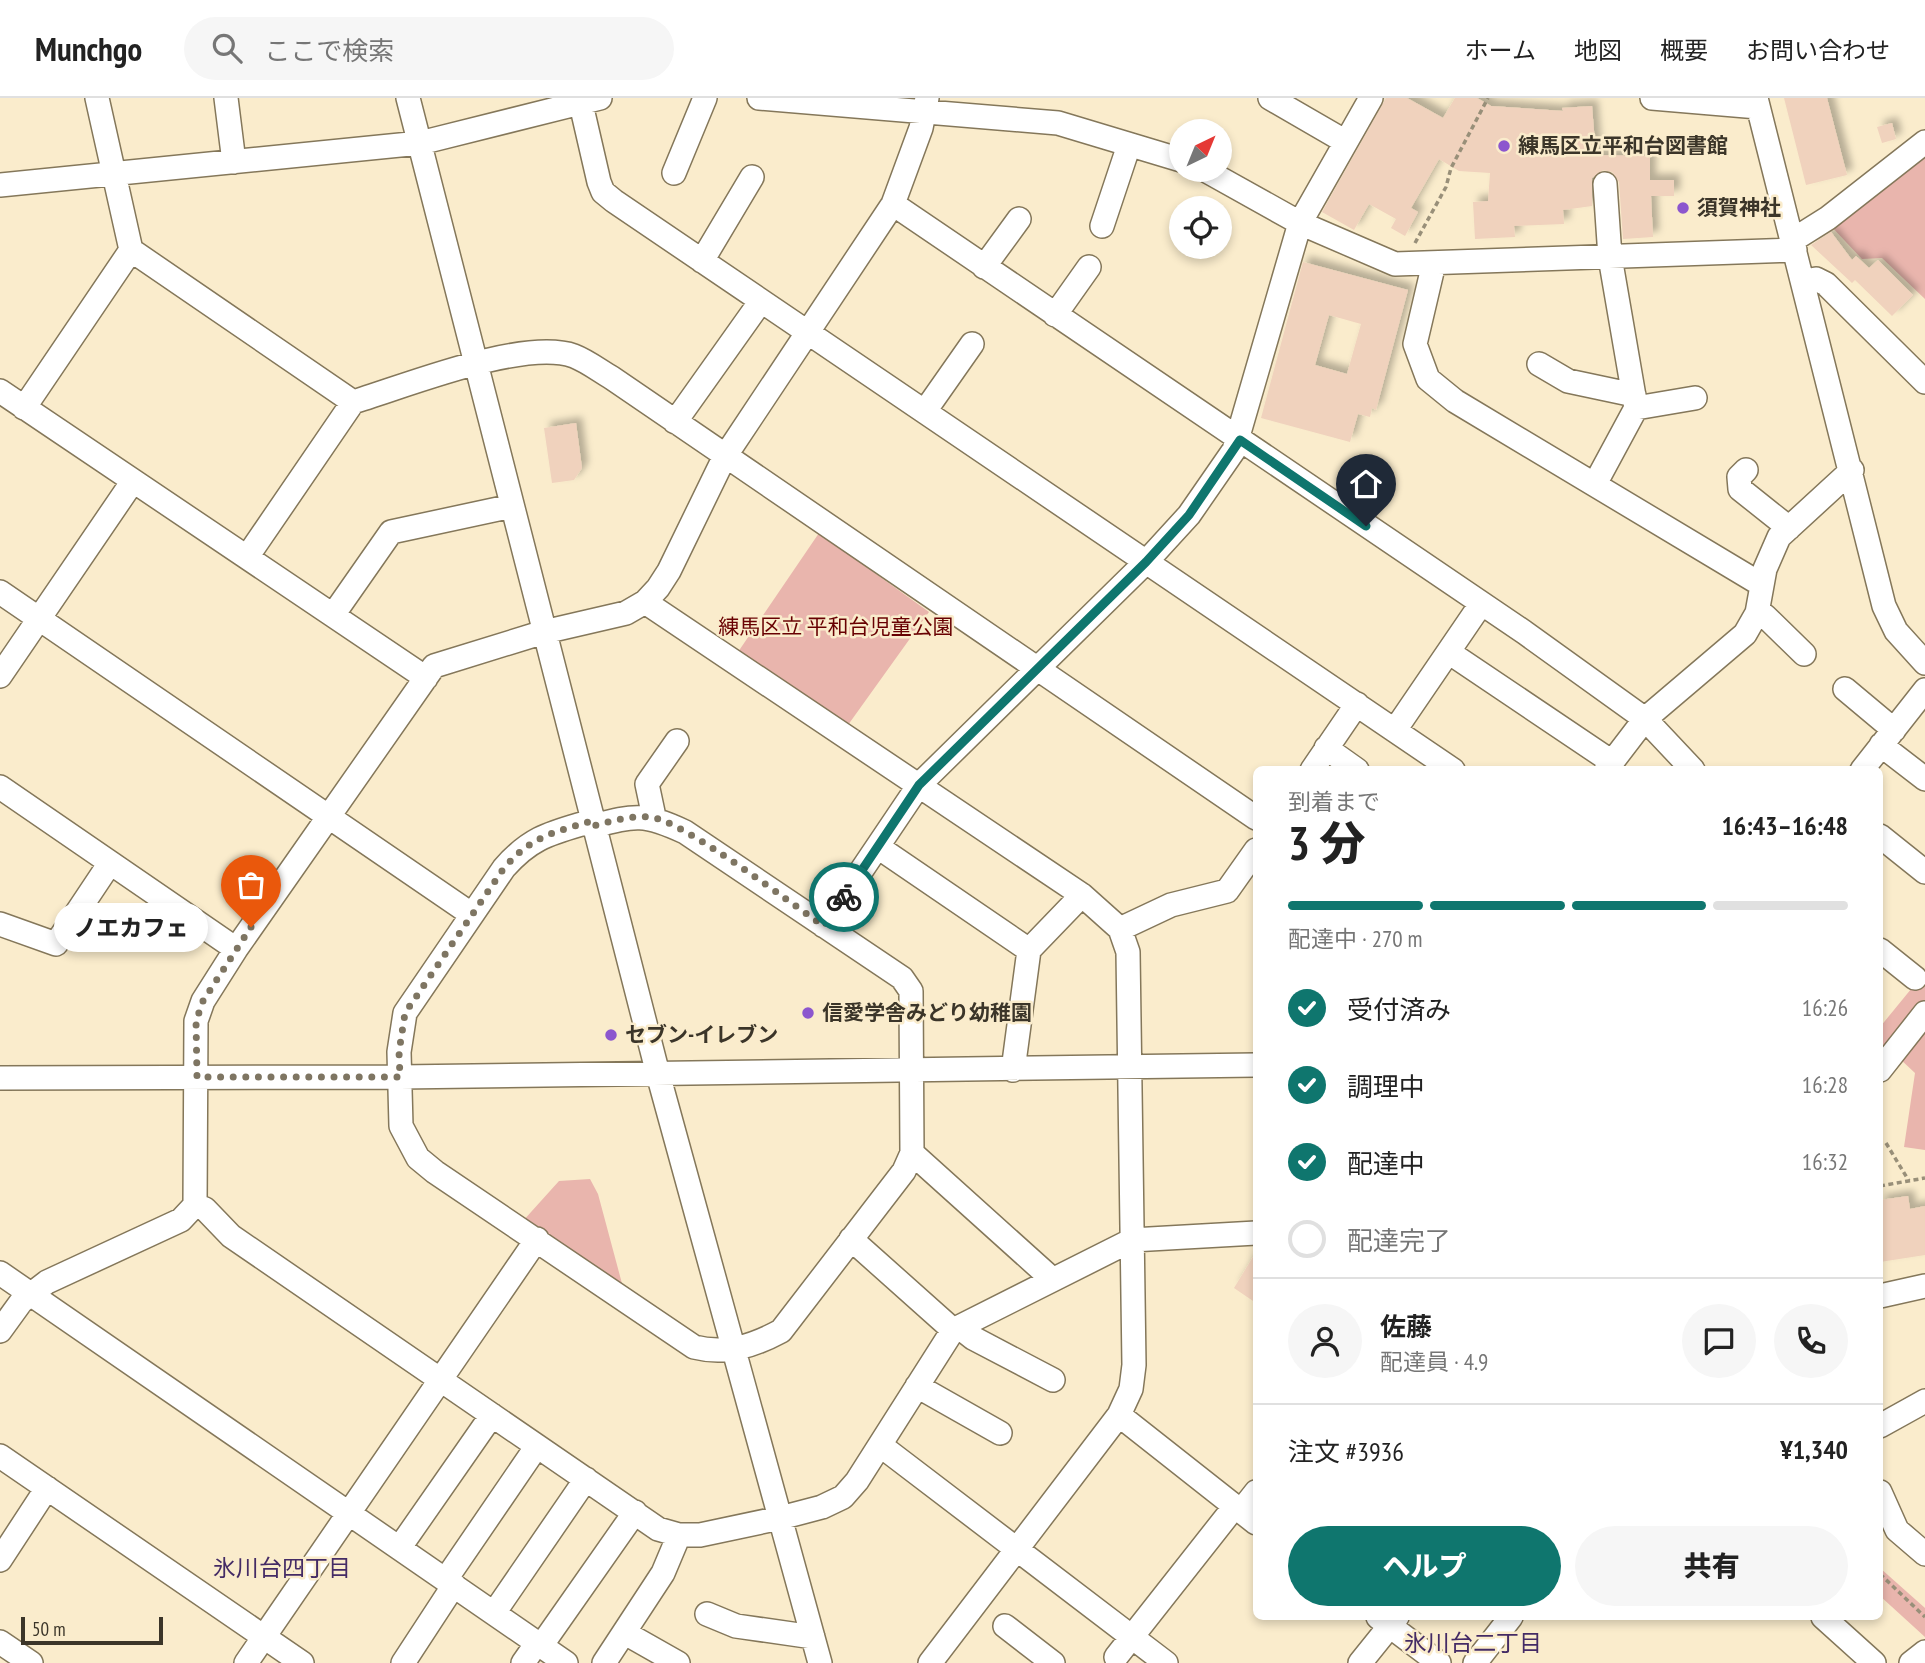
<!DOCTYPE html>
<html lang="ja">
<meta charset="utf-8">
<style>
body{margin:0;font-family:"PT Sans Narrow","Noto Sans JP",sans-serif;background:#f6f6f6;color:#222;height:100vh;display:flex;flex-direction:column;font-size:26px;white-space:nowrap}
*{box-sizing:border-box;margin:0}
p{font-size:23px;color:#767676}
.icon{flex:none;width:38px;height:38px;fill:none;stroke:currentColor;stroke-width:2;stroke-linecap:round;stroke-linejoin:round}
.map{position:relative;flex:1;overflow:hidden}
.side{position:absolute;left:1253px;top:668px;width:630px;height:854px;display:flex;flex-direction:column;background:#fff;border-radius:10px;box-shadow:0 4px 10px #0003}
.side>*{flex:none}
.needle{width:46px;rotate:43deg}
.tools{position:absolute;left:1169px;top:21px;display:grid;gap:14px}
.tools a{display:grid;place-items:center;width:63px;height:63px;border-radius:50%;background:#fff;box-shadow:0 4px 10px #0003;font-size:35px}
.scale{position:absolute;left:21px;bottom:18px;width:142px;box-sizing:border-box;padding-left:7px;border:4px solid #3b3529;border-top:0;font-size:19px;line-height:24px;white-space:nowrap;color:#3b3529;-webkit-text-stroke:5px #faeccc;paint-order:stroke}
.pin{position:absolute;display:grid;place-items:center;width:60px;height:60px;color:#fff;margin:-72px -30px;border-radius:50% 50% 50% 0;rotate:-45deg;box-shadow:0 0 7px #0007}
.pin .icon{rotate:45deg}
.courier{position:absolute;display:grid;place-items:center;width:70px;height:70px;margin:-35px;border:5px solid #0f766e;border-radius:50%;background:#fff;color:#222;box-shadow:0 2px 9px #0007}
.bubble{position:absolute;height:49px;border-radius:24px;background:#fff;box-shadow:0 4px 10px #0003;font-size:23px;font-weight:800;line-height:49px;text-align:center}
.summary em{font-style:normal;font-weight:800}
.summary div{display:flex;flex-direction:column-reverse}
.summary{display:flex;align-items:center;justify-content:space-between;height:119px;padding:0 35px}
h1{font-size:46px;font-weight:800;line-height:52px}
.bar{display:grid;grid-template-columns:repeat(4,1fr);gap:10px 7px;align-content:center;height:84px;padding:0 35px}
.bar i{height:9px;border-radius:5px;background:#e0e0e0}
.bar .selected{background:#0f766e}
.bar p{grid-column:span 4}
.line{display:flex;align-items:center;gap:18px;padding:0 35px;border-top:2px solid #e0e0e0}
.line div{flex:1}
.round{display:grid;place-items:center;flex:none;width:74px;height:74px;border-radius:37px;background:#f6f6f6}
ol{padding:0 35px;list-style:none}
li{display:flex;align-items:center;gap:21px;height:77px}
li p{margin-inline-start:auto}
li .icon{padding:7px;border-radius:50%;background:#0f766e;color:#fff;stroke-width:4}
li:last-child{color:#767676}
li i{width:38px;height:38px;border:4px solid #e0e0e0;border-radius:50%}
.action{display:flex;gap:14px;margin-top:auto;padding:14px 35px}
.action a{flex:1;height:80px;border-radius:42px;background:#0f766e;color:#fff;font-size:28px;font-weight:800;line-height:80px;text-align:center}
.action a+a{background:#f6f6f6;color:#222}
header{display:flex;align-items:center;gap:42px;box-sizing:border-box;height:98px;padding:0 35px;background:#fff;border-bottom:2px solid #e0e0e0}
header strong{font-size:33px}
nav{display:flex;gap:38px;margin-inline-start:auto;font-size:24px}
.search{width:490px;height:63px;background:#f6f6f6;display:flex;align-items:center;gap:18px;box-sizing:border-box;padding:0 24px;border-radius:38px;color:#767676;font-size:26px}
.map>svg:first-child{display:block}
.green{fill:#e9b5ad}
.building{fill:#f0d2bd;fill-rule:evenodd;filter:url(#shadow)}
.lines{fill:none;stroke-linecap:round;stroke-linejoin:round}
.minor-casing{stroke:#84775a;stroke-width:26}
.path{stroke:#988f79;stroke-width:3.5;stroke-dasharray:5 3.5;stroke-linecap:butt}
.minor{stroke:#fff;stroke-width:23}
.done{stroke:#7e7562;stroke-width:7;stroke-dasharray:0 12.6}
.route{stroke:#0f766e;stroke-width:9}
.poi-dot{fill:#8c56ce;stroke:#faeccc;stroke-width:2.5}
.labels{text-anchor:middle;stroke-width:5;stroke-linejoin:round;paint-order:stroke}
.poi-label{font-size:21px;font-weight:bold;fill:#3b3529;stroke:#faeccc;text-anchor:start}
.park-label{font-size:21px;fill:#680002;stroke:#faeccc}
.neighbourhood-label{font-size:23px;fill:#442b65;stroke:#faeccc}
</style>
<header>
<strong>Munchgo</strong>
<div class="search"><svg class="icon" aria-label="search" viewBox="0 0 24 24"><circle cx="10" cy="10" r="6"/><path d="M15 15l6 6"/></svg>ここで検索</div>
<nav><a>ホーム</a><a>地図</a><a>概要</a><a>お問い合わせ</a></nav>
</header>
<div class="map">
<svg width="1925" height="1565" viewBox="0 0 1925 1565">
<defs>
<filter id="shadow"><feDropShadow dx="6" dy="-6" stdDeviation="3.5" flood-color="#0004"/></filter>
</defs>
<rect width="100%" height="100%" fill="#faeccc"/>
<path class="green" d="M1925 52V201L1882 160 1862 161 1829 126Z
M819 435 929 514 848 627 738 554Z
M1925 874V902L1880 958V929Z
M1925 927V1052L1904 1049 1915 975 1899 960Z
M590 1081 598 1096 624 1193 522 1124 559 1083Z
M1880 1470 1925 1510V1539L1880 1498Z"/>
<path class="building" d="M1386 0H1407L1443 20 1455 0H1477L1491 8 1563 13 1562 10 1592 8 1596 57 1650 58V82H1674V98H1651L1653 139 1623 141 1619 84 1612 74 1603 72 1592 80V108L1563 112 1564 126 1514 128 1515 139 1475 141 1473 104 1488 103 1490 75 1459 73 1439 61 1411 110 1418 114 1405 138 1391 130 1396 121 1369 106 1354 132 1322 114Z
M1784 0H1827L1847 77 1806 87Z
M1892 25 1896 41 1882 45 1877 29Z
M1831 134 1852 162 1856 158 1869 170 1878 162 1913 197 1892 218 1855 182 1852 185 1811 147Z
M1303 164 1408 192 1376 312 1372 310 1370 319 1358 316 1350 344 1261 320ZM1329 217 1361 226 1347 276 1315 267Z
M576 325 582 370 574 382 552 385 544 330Z
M1908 1098 1910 1111 1925 1108V1157L1880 1164V1102Z
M1256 1154V1205L1234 1190Z"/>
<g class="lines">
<g class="minor-casing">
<path id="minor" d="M226 0 234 64
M408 0 658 976 820 1565
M759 0 1058 25 1181 62
M1270 0 1346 44
M1652 0 1758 9
M1756 0 1884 508 1896 533 1925 565
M581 6 599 84 603 94 614 103 1453 672
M1205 72 1300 125 1395 166 1795 152
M674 75 705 0
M0 87 420 45 600 0
M893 106 1524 534 1645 621 1693 672
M1102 128 1129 47
M1793 142 1828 120 1925 44
M131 152 353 304C406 288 524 240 574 258 587 263 600 273 612 280L1256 720
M702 163 752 79
M1434 165 1415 246 1428 281 1455 303 1762 487
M984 169 1019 121
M1804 183 1816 181 1826 186 1925 284
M1055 217 1089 169
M1539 266 1568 283 1634 297
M0 293 426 580
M24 310 131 152 97 0
M1636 310 1695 300
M925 313 972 246
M675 324 761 203
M1746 372 1739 379 1740 391 1789 430
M1595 386 1636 310 1610 159 1605 86
M247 459 353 304
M0 494 471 816
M645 504 1082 797 1120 831 1128 854 1134 1267 1131 1291 1119 1317 930 1565
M1757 515 1765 518 1804 556
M333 517 391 434 512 408
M1450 555 1612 664
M0 578 133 383
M1845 591 1894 632
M1395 632 1481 506
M1881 647 1925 681
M1326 650 1357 672
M1312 672 1357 606
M1606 672 1645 621 1745 536 1757 515 1765 471 1779 439 1852 372
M1862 672 1925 592
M0 689 236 851
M654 719 647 686 677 643
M592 723C552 735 532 738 504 770L405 915 399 954 401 1028 418 1060 435 1074 694 1249C726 1257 753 1248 781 1233L904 1073 912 1055 911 893 902 880 685 734C644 715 636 717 593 728
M1880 738 1925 774
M878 749 1029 852
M0 826 56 846 110 765
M824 828 919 687 1146 464 1189 417 1234 352 1300 125 1371 0
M1120 831 1171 807 1227 793 1256 752
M1880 852 1915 880
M1013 972 1029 852 1082 797
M1880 972 1925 915
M0 980 400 979 1256 967
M912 1055 1052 1181
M195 1107 205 1111 231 1138 658 1431 679 1437H700L780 1420 822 1409 843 1399 857 1383 953 1232 1132 1142 1256 1135
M851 1141 953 1232
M0 1175 566 1565
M1880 1198 1925 1188
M959 1229 973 1240 1053 1282
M0 1233 21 1204 47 1184 181 1122 195 1107 196 923 203 903 236 851 434 568 544 534 626 515 645 504 658 490 669 473 724 360 893 106 921 30 927 0
M917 1288 1000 1335
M1119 1317 1256 1425
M1880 1328 1925 1303
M880 1347 1166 1565
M0 1358 302 1565
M1880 1394 1897 1432 1925 1456
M1241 1413 1256 1394
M400 1449 492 1317
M0 1462 47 1390
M446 1481 537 1348
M494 1515 586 1381
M707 1516 736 1528 813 1539
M1378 1519 1439 1565
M1823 1519 1874 1565
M1005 1528 1053 1565
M625 1535 678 1565
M0 1544 31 1565
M541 1548 635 1414
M1116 1559 1235 1408
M246 1565 537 1141
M403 1565 454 1487
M523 1565 537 1545
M604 1565 663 1475 679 1437
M1360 1565 1397 1519
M1475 1565 1511 1519
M1911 1565 1925 1554"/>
</g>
<path class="path" d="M1415 145 1446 89 1451 70 1488 0
M1886 1045 1909 1083
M1880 1088 1925 1080
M1880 1476 1925 1519"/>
<use href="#minor" class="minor"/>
</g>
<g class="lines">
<path class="done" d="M251 829 203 903 196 923 197 979H400L399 954 405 915 504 770C532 738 552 735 592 723L593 728C612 723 631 717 651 719 685 724 790 805 824 828L844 799"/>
<path class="route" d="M844 799 919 687 1146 464 1189 417 1240 342 1366 428"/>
</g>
<g class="poi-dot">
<circle cx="1504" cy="48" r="7"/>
<circle cx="1683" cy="110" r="7"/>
<circle cx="808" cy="915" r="7"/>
<circle cx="611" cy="937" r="7"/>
</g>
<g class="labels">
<g class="poi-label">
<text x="1518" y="55">練馬区立平和台図書館</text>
<text x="1697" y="117">須賀神社</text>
<text x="822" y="922">信愛学舎みどり幼稚園</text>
<text x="625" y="944">セブン-イレブン</text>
</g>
<g class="park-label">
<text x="836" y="536">練馬区立 平和台児童公園</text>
</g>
<g class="neighbourhood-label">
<text x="282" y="1478">氷川台四丁目</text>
<text x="1473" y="1553">氷川台二丁目</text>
</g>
</g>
</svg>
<div class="tools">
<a><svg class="needle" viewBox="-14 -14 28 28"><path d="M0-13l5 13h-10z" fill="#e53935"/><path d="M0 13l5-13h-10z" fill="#767676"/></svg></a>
<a><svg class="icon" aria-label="locate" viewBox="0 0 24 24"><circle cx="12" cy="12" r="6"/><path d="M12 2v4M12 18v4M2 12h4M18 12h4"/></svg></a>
</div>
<div class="scale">50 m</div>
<div class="pin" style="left:251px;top:829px;background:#ea580c"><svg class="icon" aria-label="bag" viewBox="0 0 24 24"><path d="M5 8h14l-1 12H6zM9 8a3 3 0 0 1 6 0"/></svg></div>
<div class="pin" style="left:1366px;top:428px;background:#1f2937"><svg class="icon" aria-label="home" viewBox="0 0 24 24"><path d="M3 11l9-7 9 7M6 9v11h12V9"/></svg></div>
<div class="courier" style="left:844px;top:799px"><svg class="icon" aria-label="bike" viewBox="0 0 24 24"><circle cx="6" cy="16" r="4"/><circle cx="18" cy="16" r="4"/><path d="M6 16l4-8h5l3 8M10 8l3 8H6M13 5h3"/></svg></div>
<div class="bubble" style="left:54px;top:805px;width:154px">ノエカフェ</div>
<section class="side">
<div class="summary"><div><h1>3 分</h1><p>到着まで</p></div><em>16:43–16:48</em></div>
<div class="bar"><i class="selected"></i><i class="selected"></i><i class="selected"></i><i></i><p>配達中 · 270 m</p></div>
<ol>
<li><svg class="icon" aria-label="check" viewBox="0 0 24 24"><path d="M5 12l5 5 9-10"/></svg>受付済み<p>16:26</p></li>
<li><svg class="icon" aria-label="check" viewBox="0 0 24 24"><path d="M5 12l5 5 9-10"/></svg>調理中<p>16:28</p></li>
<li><svg class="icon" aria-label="check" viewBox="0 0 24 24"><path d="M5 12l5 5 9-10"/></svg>配達中<p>16:32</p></li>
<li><i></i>配達完了</li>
</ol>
<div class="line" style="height:126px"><a class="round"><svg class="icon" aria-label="person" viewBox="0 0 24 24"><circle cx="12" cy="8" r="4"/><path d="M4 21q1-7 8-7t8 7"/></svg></a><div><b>佐藤</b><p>配達員 · 4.9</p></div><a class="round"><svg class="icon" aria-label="chat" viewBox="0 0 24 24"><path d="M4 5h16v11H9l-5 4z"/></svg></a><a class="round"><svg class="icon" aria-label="phone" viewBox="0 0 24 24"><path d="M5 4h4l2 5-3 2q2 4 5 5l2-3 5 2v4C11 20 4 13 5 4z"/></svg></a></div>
<div class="line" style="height:91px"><div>注文 #3936</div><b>¥1,340</b></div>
<div class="action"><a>ヘルプ</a><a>共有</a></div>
</section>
</div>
